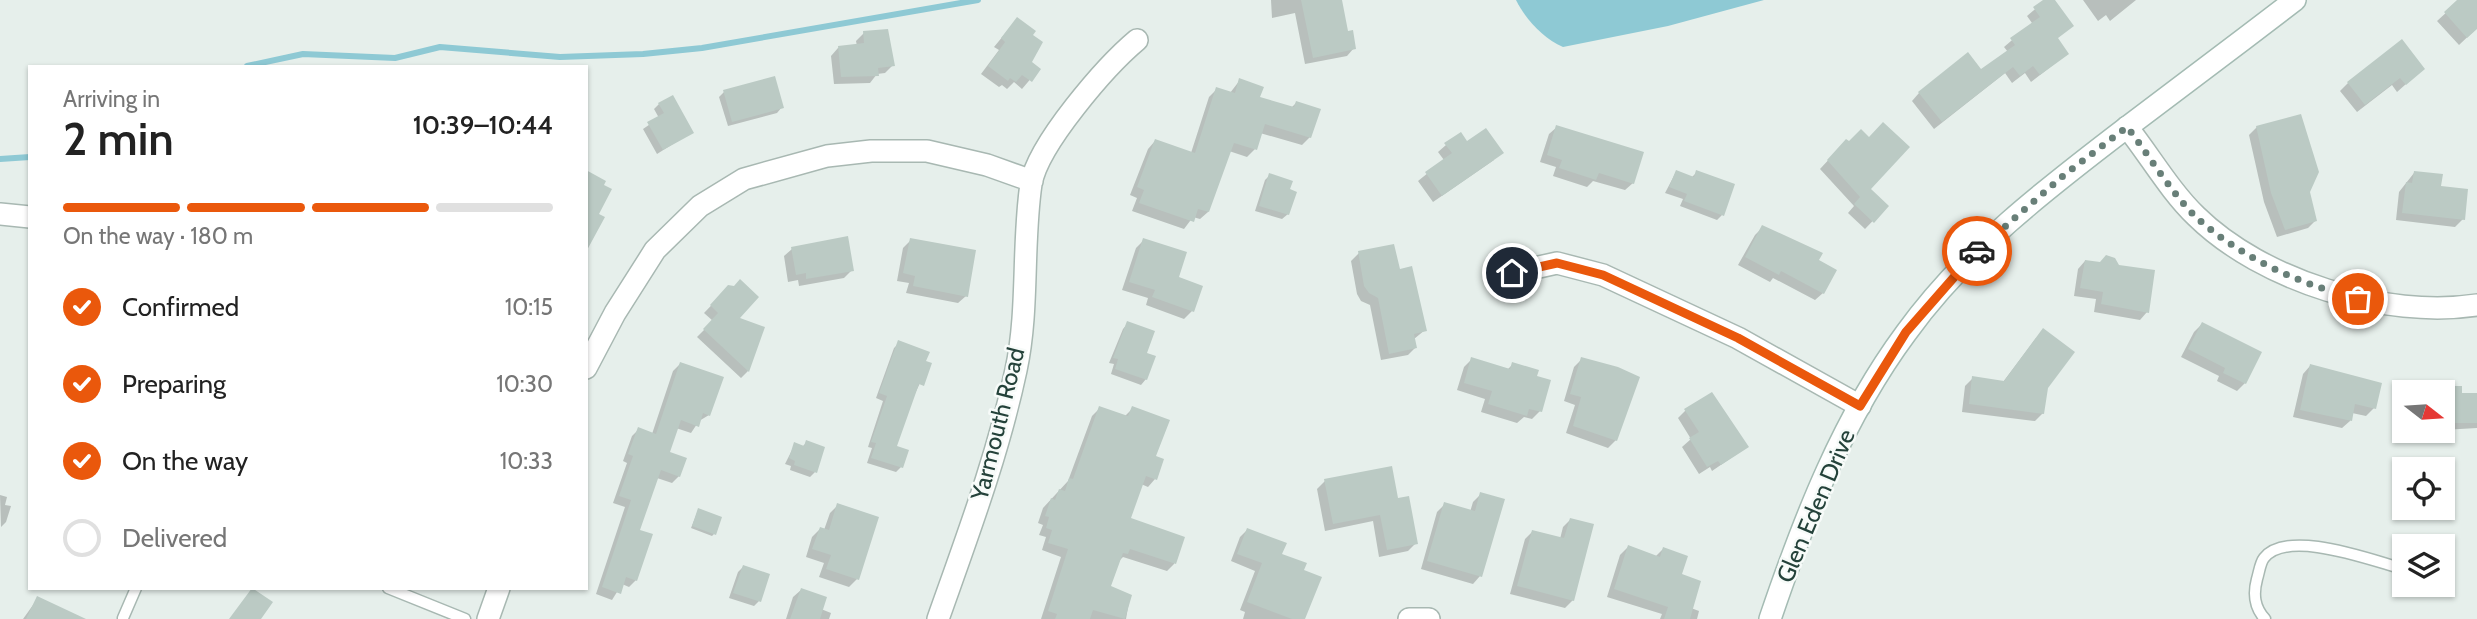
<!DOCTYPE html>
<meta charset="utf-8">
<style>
body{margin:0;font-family:Cabin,sans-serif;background:#f2f2f2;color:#222;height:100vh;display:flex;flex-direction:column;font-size:26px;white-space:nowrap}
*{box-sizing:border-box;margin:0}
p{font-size:23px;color:#767676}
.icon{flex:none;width:38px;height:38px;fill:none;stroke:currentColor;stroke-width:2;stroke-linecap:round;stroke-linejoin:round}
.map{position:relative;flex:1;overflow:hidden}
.sheet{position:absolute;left:28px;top:65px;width:560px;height:525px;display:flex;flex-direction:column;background:#fff;border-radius:0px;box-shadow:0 2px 5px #0004}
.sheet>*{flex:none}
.needle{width:46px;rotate:107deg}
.fabs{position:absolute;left:2392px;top:380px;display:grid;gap:14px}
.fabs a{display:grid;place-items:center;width:63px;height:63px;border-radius:0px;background:#fff;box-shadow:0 2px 5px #0004;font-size:35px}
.pin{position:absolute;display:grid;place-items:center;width:60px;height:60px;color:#fff;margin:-30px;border:4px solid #fff;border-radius:50%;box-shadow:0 2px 7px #0007}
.courier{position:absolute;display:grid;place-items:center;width:70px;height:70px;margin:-35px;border:5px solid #ea580c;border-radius:50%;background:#fff;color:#222;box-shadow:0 2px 9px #0007}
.head em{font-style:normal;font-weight:600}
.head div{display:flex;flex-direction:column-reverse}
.head{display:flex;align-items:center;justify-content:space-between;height:119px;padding:0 35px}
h1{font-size:46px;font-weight:600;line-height:52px}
.bar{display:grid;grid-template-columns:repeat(4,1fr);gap:10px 7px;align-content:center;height:84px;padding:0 35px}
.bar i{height:9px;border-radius:5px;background:#e0e0e0}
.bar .current{background:#ea580c}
.bar p{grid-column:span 4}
ol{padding:0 35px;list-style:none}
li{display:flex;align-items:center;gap:21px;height:77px}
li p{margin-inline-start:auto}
li .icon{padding:7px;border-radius:50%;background:#ea580c;color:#fff;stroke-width:4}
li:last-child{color:#767676}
li i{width:38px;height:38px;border:4px solid #e0e0e0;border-radius:50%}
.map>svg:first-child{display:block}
.water{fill:#8ec9d4}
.shadow{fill:#0003}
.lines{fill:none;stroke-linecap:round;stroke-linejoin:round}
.stream{stroke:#8ec9d4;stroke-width:6}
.building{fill:#bbcac4}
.lane-casing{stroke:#a8b8b2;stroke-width:13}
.street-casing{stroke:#a8b8b2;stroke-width:24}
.secondary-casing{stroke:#a4bbb3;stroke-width:24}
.lane{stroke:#fff;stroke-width:10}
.street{stroke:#fff;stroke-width:21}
.secondary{stroke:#fff;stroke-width:21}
.done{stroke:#687f78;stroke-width:7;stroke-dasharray:0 12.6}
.route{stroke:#ea580c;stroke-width:9}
.labels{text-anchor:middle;stroke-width:5;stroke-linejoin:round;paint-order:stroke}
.street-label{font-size:24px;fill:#24423a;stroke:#f7fbf9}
</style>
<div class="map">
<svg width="2477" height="619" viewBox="0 0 2477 619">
<rect width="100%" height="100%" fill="#e6efeb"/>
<path class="water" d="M1516 0H1764L1668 26 1563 47C1543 38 1526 20 1516 0Z"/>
<path class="shadow" d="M1271 0H1340L1347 33 1354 48 1347 56 1305 64 1295 13 1272 18Z
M2046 0H2053L2072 26 2056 39 2067 54 2031 82 2025 73 2012 83 2005 73 1934 129 1912 101 1919 93 1981 71 2008 52 2004 47 2032 23 2027 16Z
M2083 0H2136L2110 21 2106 15 2098 21Z
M2460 0H2477V28L2459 45 2437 21Z
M1017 19 1031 35 1030 63 1039 69 1022 89 1014 82 1007 89 1002 85 999 87 981 74 999 50 994 47Z
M864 33 893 65 885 73 877 74 870 83 834 84 831 56 838 48 857 46 856 41Z
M2423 69 2397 92 2392 85 2357 112 2340 91 2348 83Z
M1240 80 1258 99 1291 108 1296 103 1310 137 1302 145 1260 133 1255 149 1247 157 1229 151 1208 212 1200 219 1193 217 1184 229 1132 211 1137 198 1130 195 1148 149 1155 141 1191 153 1209 97 1217 89 1230 93Z
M724 92 782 107 777 113 728 126 719 97Z
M659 104 692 132 657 154 643 129 659 118 654 109Z
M1557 127 1633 183 1625 190 1593 181 1587 187 1553 176 1556 167 1540 162 1549 134Z
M2257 127 2308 191 2315 221 2308 228 2277 237 2264 202 2249 135Z
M1846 141 1869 189 1887 206 1865 229 1848 213 1854 206 1820 169Z
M1467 143 1494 160 1433 202 1418 181 1444 160 1438 152 1446 145Z
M1676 172 1691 178 1697 172 1722 215 1717 220 1680 206 1683 199 1665 193Z
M2414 173 2439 188 2463 219 2455 227 2396 220 2399 192Z
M1270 175 1288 214 1282 219 1255 211 1265 180Z
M1763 227 1817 261 1823 293 1815 300 1773 278 1770 282 1738 265 1755 235Z
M911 240 966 296 958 303 906 293 909 283 897 281 903 248Z
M1144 240 1177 278 1192 311 1184 319 1146 305 1148 298 1122 290 1136 248Z
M792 249 852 270 844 278 799 286 798 280 788 282 784 256Z
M1359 253 1398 271 1425 330 1414 339 1416 347 1408 355 1381 360 1370 305 1361 301 1357 294 1351 261Z
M2085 261 2147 312 2140 320 2094 312 2096 299 2074 296 2078 269Z
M729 287 737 319 763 328 748 371 741 378 697 337 713 321 704 313Z
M1128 323 1145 354 1146 379 1141 385 1111 374 1114 364 1109 363 1123 329Z
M2202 324 2245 383 2237 391 2217 381 2219 376 2181 357 2194 332Z
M2036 338 2046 387 2043 413 2035 421 1962 412 1965 386 1973 378 2003 382Z
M899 343 929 364 910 404 895 447 901 467 896 472 867 463 872 448 868 447 883 401 876 398 894 348Z
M1472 359 1507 370 1513 364 1535 377 1540 411 1532 419 1524 417 1517 423 1481 412 1485 399 1457 390 1464 367Z
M1582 359 1616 440 1608 448 1566 433 1575 405 1564 401 1574 367Z
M680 364 709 415 699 421 691 433 676 428 668 453 679 476 672 483 657 478 638 531 636 580 629 587 622 584 612 600 596 594 625 507 613 503 627 463 623 461 632 436 639 429 652 434 673 371Z
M2310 366 2374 408 2366 416 2352 413 2350 421 2342 428 2293 417 2303 374Z
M2420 388H2460V394L2477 395V428L2443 430V392H2416Z
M1100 408 1124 417 1133 408 1154 458 1155 479 1148 487 1141 484 1129 520 1183 538 1174 564 1167 571 1123 557 1119 561 1109 587 1130 596 1126 619H1041L1061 557 1042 550 1046 537 1039 535 1043 525 1038 523 1043 508 1068 481 1092 416Z
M1686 410 1747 447 1712 471 1710 467 1699 474 1682 447 1691 439 1678 418Z
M806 443 815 472 810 477 790 470 791 466 785 464 795 444 802 447Z
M1325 481 1396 500 1416 543 1408 551 1379 557 1373 521 1325 531 1317 489Z
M1481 494 1480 576 1473 584 1421 569 1437 512 1445 504 1470 512 1473 502Z
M0 495 7 497 5 505 11 506 6 522 1 527Z
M838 505 857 579 849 587 819 577 824 563 806 557 812 537 820 529 824 530 830 513Z
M697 513 714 534 712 536 691 528Z
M1571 519 1573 600 1565 608 1510 594 1525 539 1532 532 1560 539 1563 527Z
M1247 530 1302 571 1303 619H1243L1245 612 1240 610 1255 571 1231 561 1240 537Z
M1628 547 1655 557 1663 549 1680 575 1691 608 1699 611 1697 619H1660L1662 614 1607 597 1620 555Z
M2443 553 2453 554 2452 568 2447 574 2443 573Z
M743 567 759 601 754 606 729 598 738 572Z
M801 590 821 609 831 613 829 619H786L793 597Z
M38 598 82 619H23Z"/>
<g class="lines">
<path class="stream" d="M247 66 303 54 395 58 440 47 560 57 643 54 702 48 978 0
M0 159 30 157"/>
</g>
<path class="building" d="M1301 0H1342L1348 31 1353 30 1356 49 1313 58Z
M2043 0H2055L2074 26 2058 38 2069 54 2040 75 2033 66 2020 76 2013 67 1942 122 1918 92 1968 52 1981 69 2015 45 2010 38 2040 17 2033 7Z
M2457 0H2477V29L2467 38 2444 12Z
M1017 17 1036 31 1033 35 1043 42 1032 62 1041 69 1032 82 1022 75 1016 82 1010 78 1008 81 988 66 1005 42 1001 38Z
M888 29 895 66 878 68 879 76 841 77 838 46 864 43 863 31Z
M2402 39 2425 69 2406 85 2400 78 2365 105 2347 82Z
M775 76 784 108 732 122 723 90Z
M1239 78 1264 87 1260 97 1294 107 1296 101 1321 109 1311 138 1265 124 1257 150 1234 143 1209 212 1198 209 1194 222 1139 203 1144 190 1137 187 1155 139 1195 153 1216 87 1235 93Z
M673 95 694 133 663 150 647 122 664 113 658 103Z
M2301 114 2319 172 2310 192 2317 221 2285 230 2271 193 2256 126Z
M1883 122 1910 147 1871 189 1889 206 1874 223 1854 204 1860 197 1827 160 1846 139 1849 141 1861 129 1869 137Z
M1556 125 1644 152 1634 184 1599 173 1596 180 1559 168 1562 160 1547 155Z
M1486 128 1504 153 1442 196 1425 172 1452 153 1444 143 1461 132 1467 141Z
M586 170 606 181 604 185 612 189 599 214 605 217 586 252Z
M1676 170 1694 177 1696 170 1735 184 1724 216 1684 201 1687 194 1669 187Z
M2414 171 2443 174 2441 186 2468 189 2465 220 2402 213 2406 182 2412 183Z
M1269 173 1293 181 1290 189 1297 192 1289 215 1259 206Z
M1762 225 1823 253 1819 260 1837 270 1824 294 1781 271 1779 275 1745 257Z
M848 236 854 271 806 279V273L796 275 791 247Z
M910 238 976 250 968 297 913 286 915 276 903 273Z
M1143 238 1187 252 1179 277 1203 286 1194 312 1152 297 1155 290 1129 282Z
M1394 244 1400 269 1412 266 1427 331 1414 334 1417 348 1389 354 1378 298 1369 293 1364 286 1358 251Z
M2106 255 2115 258 2119 265 2155 270 2149 313 2101 304 2103 292 2080 288 2085 260 2100 262Z
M740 279 759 297 740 318 765 327 749 372 703 329 718 313 710 305 728 285 734 286Z
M1127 321 1155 331 1147 353 1156 356 1147 380 1115 369 1118 359 1113 358Z
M2202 322 2262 352 2246 384 2223 373 2225 368 2188 349Z
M2043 328 2075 352 2048 388 2044 414 1969 404 1972 376 2004 381Z
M898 340 930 352 926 361 932 363 924 386 919 384 897 446 909 450 903 468 871 458 876 443 871 442 887 396 879 393Z
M1471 357 1510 369 1512 362 1539 370 1537 376 1551 380 1542 412 1529 409 1527 416 1488 404 1492 391 1464 383Z
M1581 357 1618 367 1640 377 1617 441 1573 426 1581 397 1570 394Z
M680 362 724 377 710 416 703 413 699 427 681 420 670 452 687 458 680 477 661 470 640 530 653 534 637 581 626 577 621 594 602 587 631 500 619 496 633 456 628 454 638 427 656 434Z
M2310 364 2382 383 2376 409 2355 404 2352 421 2300 410Z
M2443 386H2462V393H2477V423H2443Z
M1712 392 1749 447 1721 465 1718 461 1707 467 1689 438 1699 432 1684 409Z
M1099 406 1128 416 1132 406 1170 420 1156 456 1164 459 1157 480 1146 476 1131 518 1185 537 1176 564 1130 549 1128 554 1123 553 1111 586 1132 595 1125 619 1093 610 1090 619H1055L1057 614 1048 611 1068 549 1048 543 1052 530 1046 528 1049 517 1045 516 1051 498 1055 500 1059 489 1065 491 1069 478 1073 479Z
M806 440 825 447 817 473 794 465 795 461 789 458 794 442 804 446Z
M1392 466 1398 498 1409 496 1418 544 1387 550 1380 515 1333 524 1324 479Z
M1480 492 1505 499 1482 577 1427 561 1444 502 1475 511Z
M837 503 879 517 859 580 826 569 831 555 812 549 820 527 829 530Z
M698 508 722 517 716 535 692 526Z
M1570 518 1594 524 1574 601 1517 586 1532 530 1564 538Z
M1247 528 1287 543 1282 554 1307 563 1304 570 1322 577 1305 619H1292L1247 602 1262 563 1237 554Z
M1628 545 1660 557 1663 547 1688 556 1682 574 1701 581 1690 619H1664L1668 607 1614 589Z
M743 565 770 574 761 602 733 593Z
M252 588 273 602 261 619H229Z
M801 588 827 597 820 619H790Z
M37 596 86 619H26Z"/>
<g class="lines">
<g class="lane-casing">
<path id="lane" d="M388 588 465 619
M123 618 136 588
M2265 619C2254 607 2253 594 2257 579 2259 573 2260 563 2264 558 2288 528 2373 561 2404 569"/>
</g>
<g class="street-casing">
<path id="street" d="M2127 127C2150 156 2170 191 2196 216 2262 281 2386 319 2477 305
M0 214 30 217
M1512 273 1557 263 1603 275 1738 338 1860 406
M586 368 615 313 655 250 700 206 744 179 827 156 871 151H927L987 165 1032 181
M488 619 499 588
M938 619C967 537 998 455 1016 370 1029 310 1022 245 1031 184 1038 144 1106 66 1137 40
M1409 619H1429"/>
</g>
<g class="secondary-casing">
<path id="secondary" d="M1770 619C1804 519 1843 418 1906 333 1965 251 2046 189 2126 128 2183 85 2239 43 2295 0"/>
</g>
<use href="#lane" class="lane"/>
<use href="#street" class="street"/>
<use href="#secondary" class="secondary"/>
</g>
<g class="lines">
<path class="done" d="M1977 251 2064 175 2127 127C2149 155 2172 194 2196 217 2241 258 2300 284 2358 299"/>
<path class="route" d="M1512 273 1557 263 1603 275 1738 338 1860 406 1906 332 1977 251"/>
</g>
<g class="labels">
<g class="street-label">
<text transform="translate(998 424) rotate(-76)" y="8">Yarmouth Road</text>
<text transform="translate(1816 506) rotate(-67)" y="8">Glen Eden Drive</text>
</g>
</g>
</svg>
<div class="fabs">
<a><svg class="needle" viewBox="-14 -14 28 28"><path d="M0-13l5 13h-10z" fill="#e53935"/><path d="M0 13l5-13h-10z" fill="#767676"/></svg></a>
<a><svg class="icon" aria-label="locate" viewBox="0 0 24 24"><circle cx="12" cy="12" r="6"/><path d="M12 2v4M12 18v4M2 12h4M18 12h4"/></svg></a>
<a><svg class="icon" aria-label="layers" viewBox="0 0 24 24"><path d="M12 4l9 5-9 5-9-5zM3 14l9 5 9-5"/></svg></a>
</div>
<div class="pin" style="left:2358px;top:299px;background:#ea580c"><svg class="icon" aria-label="bag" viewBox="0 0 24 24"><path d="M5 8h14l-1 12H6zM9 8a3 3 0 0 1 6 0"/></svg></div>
<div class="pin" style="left:1512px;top:273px;background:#1f2937"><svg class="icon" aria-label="home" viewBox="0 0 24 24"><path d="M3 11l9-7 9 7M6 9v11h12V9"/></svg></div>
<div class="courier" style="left:1977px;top:251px"><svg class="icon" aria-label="car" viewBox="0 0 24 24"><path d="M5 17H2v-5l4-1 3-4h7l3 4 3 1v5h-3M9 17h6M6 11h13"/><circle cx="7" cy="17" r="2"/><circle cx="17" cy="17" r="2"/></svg></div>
<section class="sheet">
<div class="head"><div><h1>2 min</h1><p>Arriving in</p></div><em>10:39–10:44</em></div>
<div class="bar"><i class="current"></i><i class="current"></i><i class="current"></i><i></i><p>On the way · 180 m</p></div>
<ol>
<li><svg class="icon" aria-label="check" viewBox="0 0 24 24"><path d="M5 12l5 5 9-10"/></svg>Confirmed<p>10:15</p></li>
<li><svg class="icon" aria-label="check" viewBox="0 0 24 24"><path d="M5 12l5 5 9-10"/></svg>Preparing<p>10:30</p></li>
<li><svg class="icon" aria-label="check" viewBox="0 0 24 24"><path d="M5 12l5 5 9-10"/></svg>On the way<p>10:33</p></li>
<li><i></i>Delivered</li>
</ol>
</section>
</div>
